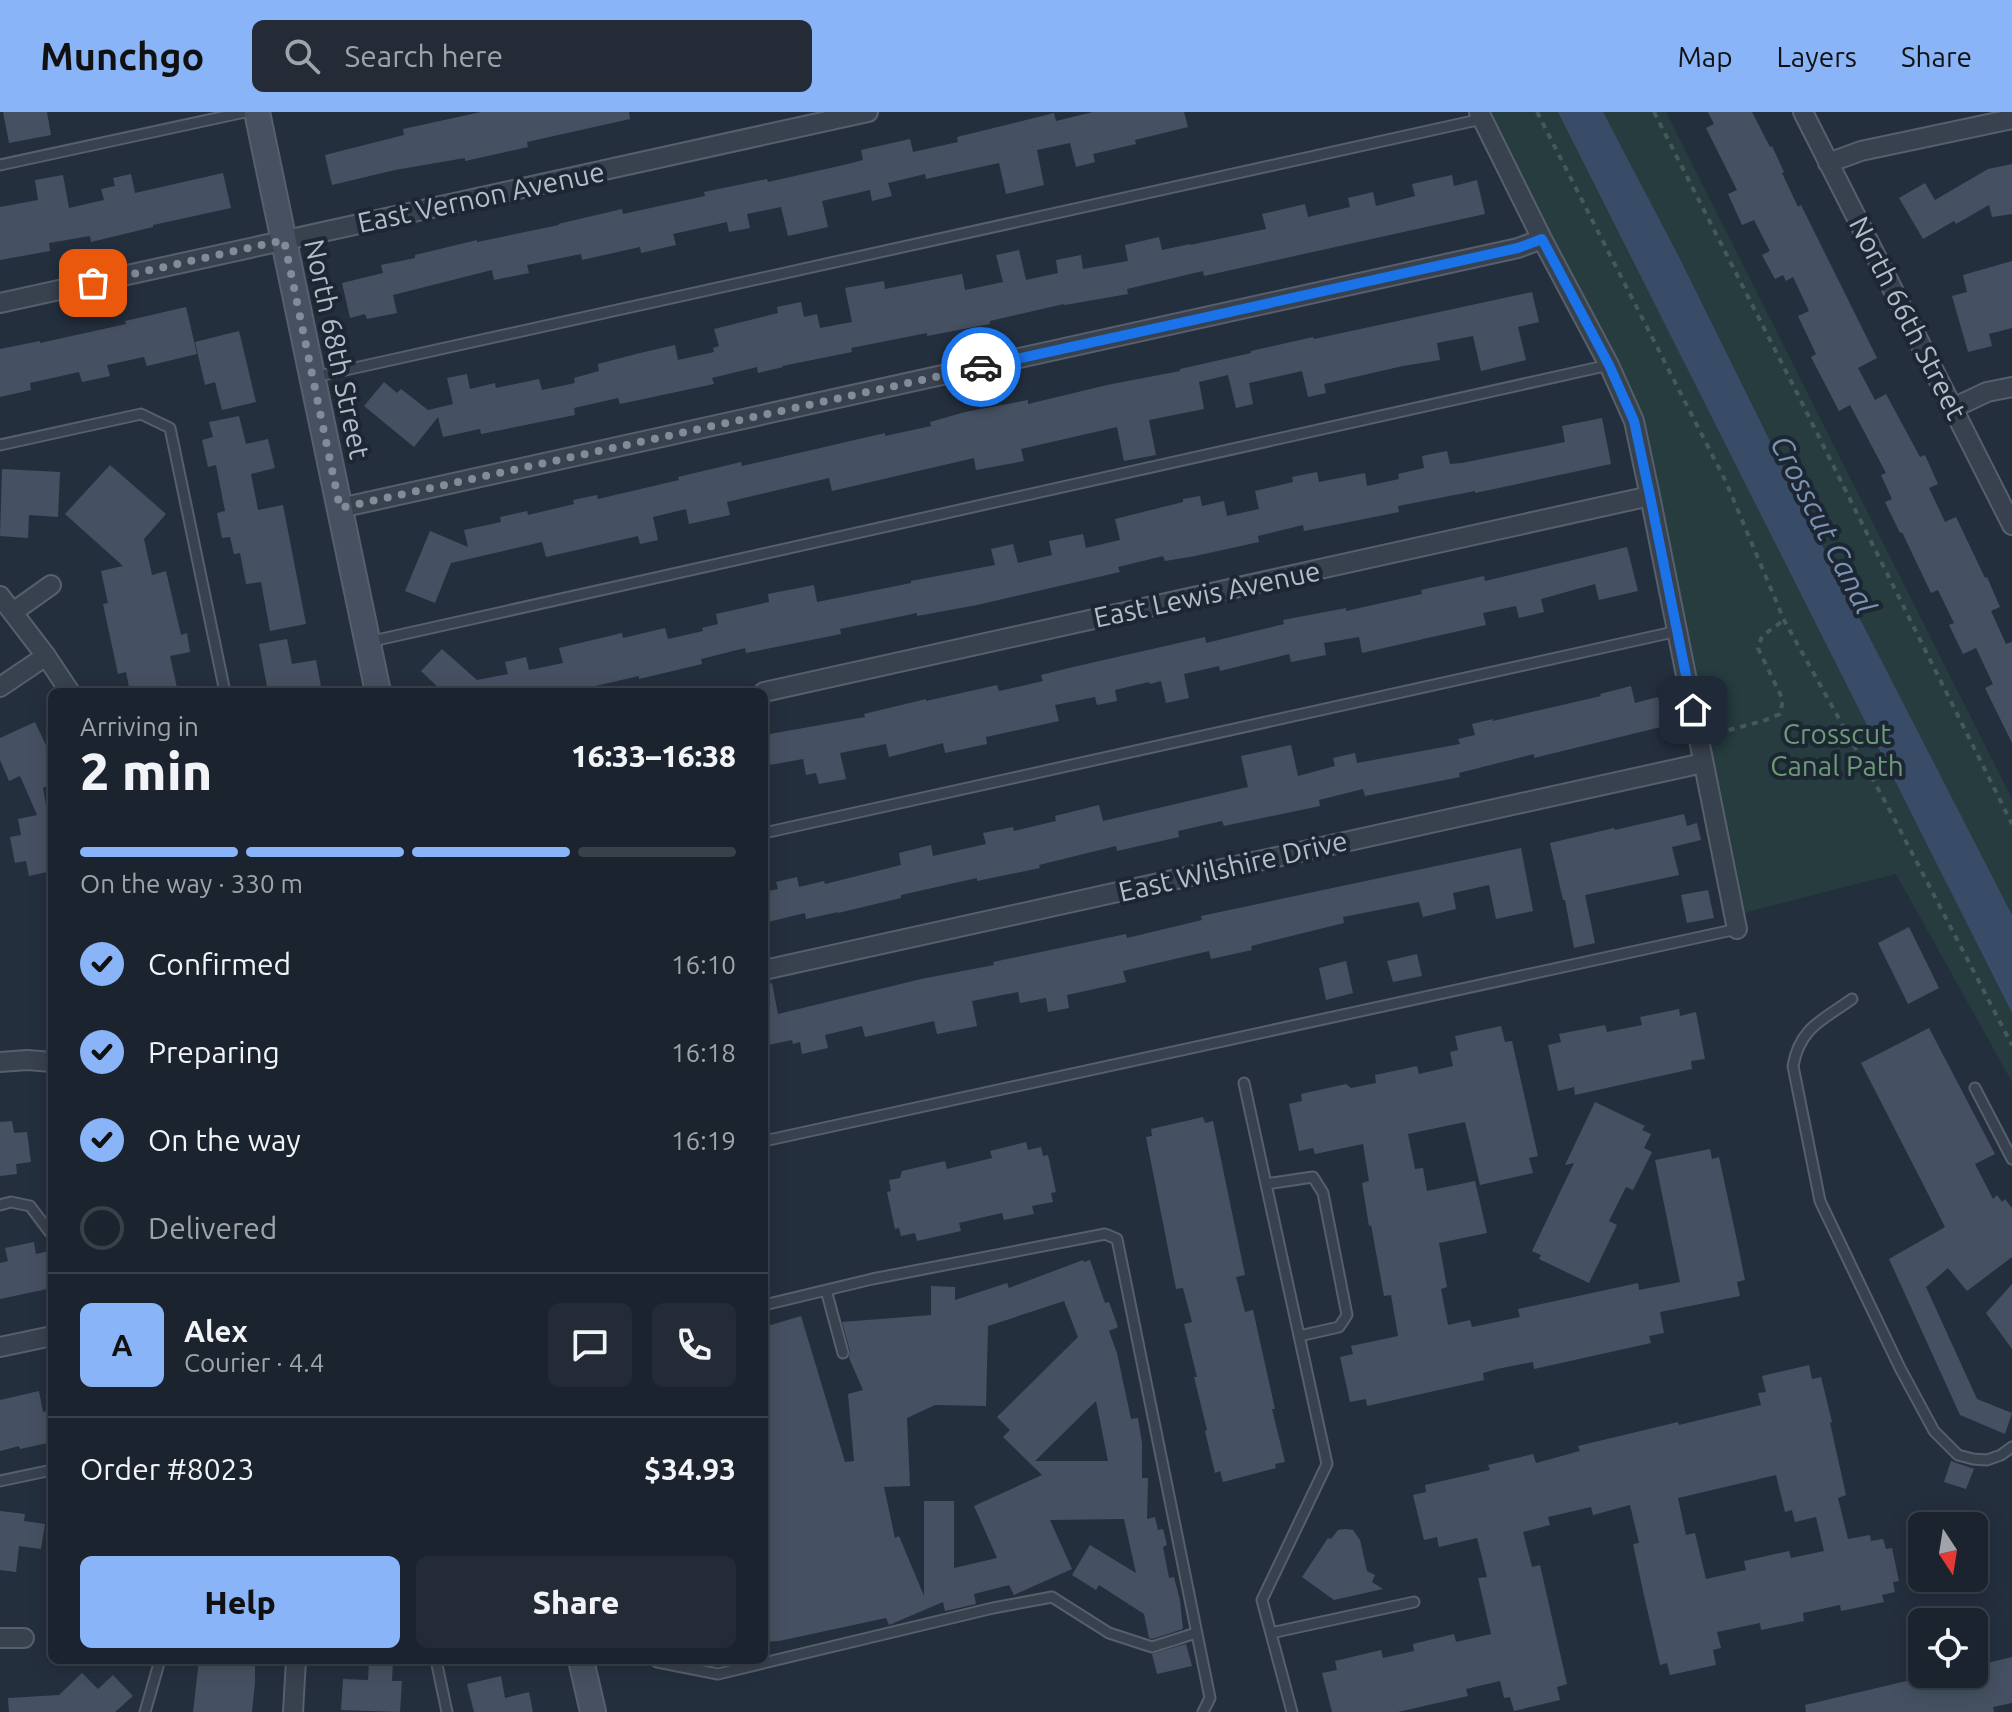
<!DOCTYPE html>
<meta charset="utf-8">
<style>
body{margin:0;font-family:Ubuntu,sans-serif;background:#242b36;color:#f1f3f6;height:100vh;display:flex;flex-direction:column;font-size:30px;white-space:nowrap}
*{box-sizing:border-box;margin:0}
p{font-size:26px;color:#a0a4aa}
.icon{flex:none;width:44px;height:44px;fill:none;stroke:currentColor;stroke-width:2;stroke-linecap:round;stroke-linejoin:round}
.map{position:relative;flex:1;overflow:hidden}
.drawer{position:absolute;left:48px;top:576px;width:720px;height:976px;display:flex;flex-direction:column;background:#1b232e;border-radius:12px;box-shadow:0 4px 20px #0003,0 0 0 2px #39404a}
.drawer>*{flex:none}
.needle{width:52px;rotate:168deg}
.controls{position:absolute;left:1908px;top:1400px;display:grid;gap:16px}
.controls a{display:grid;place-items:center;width:80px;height:80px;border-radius:12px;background:#1b232e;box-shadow:0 4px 20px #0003,0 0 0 2px #39404a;font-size:40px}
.pin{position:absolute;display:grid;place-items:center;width:68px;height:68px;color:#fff;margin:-34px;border-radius:16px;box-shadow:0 4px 12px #0006}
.courier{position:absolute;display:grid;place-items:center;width:80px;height:80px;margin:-40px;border:6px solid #1a73e8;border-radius:50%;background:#fff;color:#222;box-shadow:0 2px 10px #0007}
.summary em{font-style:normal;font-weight:800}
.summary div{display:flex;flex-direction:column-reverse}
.summary{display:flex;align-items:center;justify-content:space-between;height:136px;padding:0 32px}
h1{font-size:52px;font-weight:800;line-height:60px}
.bar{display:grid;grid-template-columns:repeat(4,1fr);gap:12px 8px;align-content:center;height:96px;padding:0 32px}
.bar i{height:10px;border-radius:6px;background:#39404a}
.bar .current{background:#8ab4f8}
.bar p{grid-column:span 4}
.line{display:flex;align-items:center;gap:20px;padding:0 32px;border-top:2px solid #39404a}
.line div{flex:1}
.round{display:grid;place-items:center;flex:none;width:84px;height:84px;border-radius:12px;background:#242b36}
ol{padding:0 32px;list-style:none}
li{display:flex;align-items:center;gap:24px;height:88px}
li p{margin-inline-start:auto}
li .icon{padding:8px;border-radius:50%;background:#8ab4f8;color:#111;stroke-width:4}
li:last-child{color:#a0a4aa}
li i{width:44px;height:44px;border:4px solid #39404a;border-radius:50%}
.primary-button{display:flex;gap:16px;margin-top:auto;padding:16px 32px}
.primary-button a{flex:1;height:92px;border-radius:12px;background:#8ab4f8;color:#111;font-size:32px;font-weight:800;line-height:92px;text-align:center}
.primary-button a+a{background:#242b36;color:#f1f3f6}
header{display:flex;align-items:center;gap:48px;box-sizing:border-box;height:112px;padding:0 40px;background:#8ab4f8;color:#111}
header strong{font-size:38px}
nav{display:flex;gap:44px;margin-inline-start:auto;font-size:28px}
.search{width:560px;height:72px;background:#242b36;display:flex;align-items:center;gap:20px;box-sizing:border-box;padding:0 28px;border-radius:12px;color:#a0a4aa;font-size:30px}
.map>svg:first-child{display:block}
.green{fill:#263c3f}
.water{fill:#394c67}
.building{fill:#455162;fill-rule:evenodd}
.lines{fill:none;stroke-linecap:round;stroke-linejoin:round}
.lane-casing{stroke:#565f6c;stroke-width:13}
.street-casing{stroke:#565f6c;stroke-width:22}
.secondary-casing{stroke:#565f6c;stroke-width:28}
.path{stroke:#44595c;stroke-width:4;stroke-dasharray:6 6;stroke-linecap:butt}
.lane{stroke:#38414e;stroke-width:9}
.street{stroke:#38414e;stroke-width:18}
.secondary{stroke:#465061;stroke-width:24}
.done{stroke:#828b98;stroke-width:8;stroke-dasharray:0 14.4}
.route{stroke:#1a73e8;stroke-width:10}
.labels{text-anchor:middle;stroke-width:8;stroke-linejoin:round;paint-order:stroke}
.street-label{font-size:28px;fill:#b4bcc9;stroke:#1d2633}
.park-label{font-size:28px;fill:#6b9a76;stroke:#1d2633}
.water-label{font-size:30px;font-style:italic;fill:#7c92b1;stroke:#1d2633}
</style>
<header>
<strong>Munchgo</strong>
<div class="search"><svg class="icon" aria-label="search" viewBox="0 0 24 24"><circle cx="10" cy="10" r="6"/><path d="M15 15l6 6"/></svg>Search here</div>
<nav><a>Map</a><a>Layers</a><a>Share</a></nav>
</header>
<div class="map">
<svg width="2012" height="1600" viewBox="0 0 2012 1600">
<rect width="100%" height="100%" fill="#242f3e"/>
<path class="green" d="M1479 0H1666L2012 687V970L1896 762 1747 800 1737 817 1634 309Z"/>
<path class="water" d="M1558 0H1603L1679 145 1804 398 2012 803V901Z"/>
<path class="building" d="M3 0H47L51 23 9 31Z
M481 0H629L630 7 527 30 528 35 465 49V46L395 58 332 73 325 43 404 23 403 17Z
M1093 0H1184L1188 15 1135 28 1136 32 1093 42 1095 50 1076 55 1070 31 1037 38 1044 73 1006 82 999 51 926 67 925 62 888 71 892 84 872 89 870 78 822 89 828 115 788 124 781 95 747 102 750 116 729 120 727 110 673 122 676 133 641 141 640 135 582 148 581 142 527 153 529 161 494 168 492 158 393 183 397 201 367 207 365 202 350 206 342 171 383 161 381 153 415 146V143L477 128V130L559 113 558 112 622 97 623 102 705 84 704 80 767 67 768 70 848 52 863 48 861 38 910 27 913 40 958 30 957 25 1054 1 1056 9Z
M1708 0H1752L1770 35 1772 34 1784 60 1782 61 1798 95 1801 93 1877 246 1858 256 1875 288 1886 282 1920 345 1925 343 1938 372 1929 376 1945 410 1956 405 1985 466 1987 465 2000 495 1991 499 2006 532 2012 530V631L1985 576 1993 572 1976 536 1963 542 1949 513 1954 511 1938 478 1931 481 1902 420 1900 421 1885 390 1892 387 1881 363 1886 361 1850 293 1839 299 1811 245 1816 242 1798 204 1809 199 1793 165 1786 169 1783 163 1775 167 1762 143 1770 139 1754 108 1742 113 1728 82 1737 78 1706 16 1714 12Z
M2012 52V102L1992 105 1989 93 1956 112 1954 109 1923 127 1899 86 1925 71 1935 88 1988 57Z
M223 61 231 96 153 113V115L91 130 90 124 49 131 50 139 0 148V95L38 88 35 68 63 63 69 96 104 88 101 77 115 74 113 66 131 62 135 81Z
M1452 63 1454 74 1477 68 1485 102 1204 164 1203 159 1127 177 1128 182 1065 193 1064 192 990 209V212L927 224V221L851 236 852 240 782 254 783 255 758 261 757 255 712 266 714 272 620 292 618 286 574 296 575 303 481 322 480 317 443 325 438 305 414 335 364 294 384 270 397 281 401 277 428 298 453 292 447 266 467 262 470 277 495 271 496 276 539 267 542 278 575 271 574 266 599 259 598 252 640 241 675 233 678 248 714 240 713 236 719 234 714 217 778 201 777 195 801 190 804 205 817 202 820 216 852 210 845 176 884 169 885 177 962 162 965 178 1003 170 996 143 1019 138 1026 168 1058 161 1056 148 1081 143 1083 157 1128 149 1125 133 1159 125 1162 138 1190 132V133L1266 117 1262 102 1305 92 1308 105 1350 95 1348 86 1373 80 1376 94 1415 84 1412 72Z
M2012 149V216L1989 222 1992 234 1968 240 1952 184 1967 180 1963 163Z
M1532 180 1539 210 1518 215 1526 248 1481 259 1473 224 1437 231 1440 248 1403 254 1324 272 1326 281 1308 285 1302 259 1249 271 1253 292 1236 296 1228 263 1199 270 1204 297 1149 308 1156 343 1124 349 1117 315 1021 337 1024 349 976 358 974 346 832 379 829 366 727 390 730 403 689 412 686 397 653 405 658 428 640 432 638 424 546 445 542 430 451 451 435 491 405 479 430 419 468 435 464 418 501 410 500 405 527 399 528 403 574 392 573 388 597 383 598 387 679 368 678 365 741 350 742 354 885 321V324L931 314 930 310 965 300 1028 288V292L1107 273 1180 259V257L1251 241V239L1313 225 1314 227Z
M186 195 197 242 147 254 144 245 107 253 110 264 82 270 79 260 30 271 31 278 0 285V237L40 229V231L126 212 125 209Z
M239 219 256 290 222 298 215 270 205 273 195 230Z
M239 304 246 332 268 327 275 356 251 362 258 398 283 393 306 512 270 519 261 470 246 472 240 441 234 442 230 425 222 426 217 401 225 399 216 353 208 355 202 328 213 325 209 310Z
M1602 306 1611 352 1475 381V379L1398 394 1399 400 1304 419 1303 413 1258 424 1259 430 1195 444 1165 449 1163 444 1118 455 1120 460 977 493 917 504V501L840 517 841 522 746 541 745 536 701 547 702 552 639 567V564L569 580H443L421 559 442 537 477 568 508 562 505 550 526 545 529 558 563 551 559 536 622 521 623 526 665 516 668 527 703 519 702 516 718 512 716 502 769 490 768 482 814 473 817 490 911 471V469L995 453 991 437 1013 432 1018 451 1052 443 1049 429 1083 422 1086 436 1120 428 1115 407 1183 390V387L1200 384 1202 394 1224 389 1227 404 1259 397 1255 379 1293 370 1292 365 1317 360 1319 370 1365 361 1367 374 1399 367 1398 362 1424 356 1422 344 1447 339 1450 352 1462 351 1541 335 1565 330 1562 314Z
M110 353 166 402 144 427 152 463 166 459 181 523 187 521 190 540 170 544 178 580H130L126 560 118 562 103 492 108 491 101 459 123 454 65 402Z
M2 357 60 360 58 405 29 403 28 426 0 424Z
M1627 435 1638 479 1599 488 1595 472 1541 487 1544 500 1519 506 1516 494 1483 501 1486 513 1432 525 1362 541 1359 525 1324 531 1326 543 1291 550 1289 542 1220 559 1219 554 1184 562 1189 586 1166 591 1161 569 1150 572 1149 570 1115 578 1117 589 1097 593 1095 585 1055 593 1059 609 986 625 987 632 945 641 943 631 889 645 886 632 840 641 846 667 819 672 816 661 806 663 803 647 764 654V623L865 605 864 602 926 587V589L997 573 999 579 1043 569 1041 563 1073 555 1205 525 1206 531 1284 512 1283 508 1346 496V499L1422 482 1421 478 1484 464 1485 469Z
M287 527 292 552 316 548 322 580H268L259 532Z
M1631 574 1635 591 1658 585 1665 614 1534 646V642L1459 661 1460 665 1365 684 1363 677 1319 688 1320 694 1224 714 1222 709 1178 719 1179 725 1117 739 1116 734 1039 753 1040 756 977 769V766L901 783V786L838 801V800L806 807 805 801 768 810 764 792V780L778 777 776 770 797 765 799 775 824 769 825 772 901 753 899 741 931 733 933 744 986 732 983 721 1013 715 1014 719 1056 709 1055 704 1099 693 1103 709 1248 675 1241 644 1291 633 1298 664 1335 654 1333 646 1355 641 1357 651 1460 632 1458 627 1475 623 1472 612 1493 607V609L1601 584 1600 582Z
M35 610 52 646V671L43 676 52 726V759L29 764 26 749 15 751 10 725 21 723 18 707 37 703 20 664 9 669 0 648V626Z
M1684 702 1687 714 1697 711 1701 728 1672 735 1679 763 1585 783 1595 831 1574 836 1565 788H1563L1550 731 1614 716 1615 718Z
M1521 736 1533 799 1496 807 1489 773 1453 781 1456 797 1423 805 1419 790 1343 805 1344 811 1251 834 1252 838 1211 847 1209 839 1123 859 1126 870 1067 883 1069 896 1048 900 1046 886 1020 891 1018 880 972 889 977 914 937 922 934 909 865 925 862 914 825 923 828 936 802 942 800 930 793 932 792 928 764 934V872L772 871 778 902 921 867 994 853 993 850 1126 822 1127 826 1202 808 1201 804Z
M1708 778 1714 806 1687 811 1681 783Z
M1909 815 1939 876 1908 892 1878 831Z
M1417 842 1422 864 1393 870 1387 849Z
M1346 849 1353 881 1326 888 1319 856Z
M1679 897 1680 904 1696 900 1705 947 1691 949 1692 957 1575 983 1574 975 1558 979 1548 933 1561 930 1559 922 1605 913 1607 920 1642 913 1640 905Z
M1501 914 1505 930 1512 929 1538 1044 1529 1046 1533 1061 1480 1073 1465 1010 1408 1022 1415 1057 1423 1056 1427 1079 1475 1069 1487 1121 1439 1131 1447 1175 1441 1177 1448 1213 1470 1208 1472 1215 1520 1205 1518 1197 1638 1171 1639 1178 1680 1170 1655 1048 1710 1037 1712 1047 1719 1045 1736 1124 1745 1168 1737 1170 1740 1184 1660 1200 1664 1221 1649 1224 1651 1231 1534 1257 1533 1250 1497 1257 1483 1261 1484 1268 1367 1294 1366 1287 1350 1290 1340 1245 1353 1242 1351 1234 1398 1224 1391 1183 1384 1184 1371 1113 1369 1114 1362 1071 1369 1069 1363 1032 1315 1042 1313 1036 1299 1039 1289 992 1302 989 1301 982 1346 972 1351 976 1376 971 1375 963 1417 954 1419 962 1453 954 1450 940 1458 938 1455 924Z
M1929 916 1995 1042 1975 1052 1993 1087 1997 1083 2002 1090 2005 1087 2012 1096V1145L1967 1179 1948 1156 1926 1175 1977 1287 2012 1301 2005 1322 1960 1303 1889 1147 1945 1115 1861 951Z
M1595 990 1645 1014 1642 1018 1651 1022 1644 1036 1652 1040 1633 1078 1626 1075 1609 1109 1617 1113 1589 1171 1539 1147 1541 1143 1532 1139 1574 1051 1565 1053Z
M1203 1005 1205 1011 1213 1009 1245 1163 1236 1165 1245 1200 1253 1198 1275 1297H1272L1285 1350 1275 1352 1276 1356 1223 1370 1220 1359 1215 1361 1205 1319 1207 1318 1194 1265H1197L1184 1212 1192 1210 1183 1176 1176 1177 1146 1025 1152 1024 1151 1017Z
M12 1009 14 1021 27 1020 31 1050 16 1052 17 1062 0 1064V1010Z
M1026 1030 1028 1038 1041 1035 1043 1044 1048 1043 1056 1080 1051 1081 1053 1090 1032 1094 1034 1102 1004 1108 1002 1101 984 1105 959 1111 961 1119 917 1129 915 1121 901 1124 899 1116 895 1117 887 1080 891 1079 889 1068 900 1066 902 1059 945 1049 947 1057 992 1046 990 1039Z
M34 1130 36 1142 49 1139 52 1151V1176L0 1187V1151L8 1149 5 1136Z
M1083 1148 1084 1150 1090 1148 1105 1191 1109 1190 1118 1215 1109 1219 1117 1241 1131 1307 1138 1306 1142 1331V1366H1148L1147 1407 1155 1405 1158 1418 1163 1417 1167 1433 1163 1435 1169 1466 1174 1465 1180 1488 1183 1517 1152 1527 1149 1526 1144 1502 1099 1473 1096 1478 1072 1463 1090 1433 1136 1461 1124 1407 1050 1408 1072 1457 1014 1483 1009 1473 974 1482 976 1492 945 1499 943 1490 889 1513 886 1506 779 1529 764 1530V1215L801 1204 845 1350 854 1349 848 1282 863 1278 849 1246 850 1239 842 1210 931 1203V1174L955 1175V1188L1007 1171 1009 1176ZM1064 1189 1078 1225 997 1305 1010 1318 1003 1325 1042 1363 974 1394 997 1446 954 1456V1389H924V1484L899 1424 895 1426 884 1375 910 1374 907 1306 935 1293 986 1294 988 1214ZM1096 1289 1108 1349H1035Z
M2012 1172V1237L1986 1201Z
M1809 1253 1812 1267 1821 1265 1832 1310 1830 1311 1846 1383 1838 1386 1848 1427 1870 1423 1871 1429 1883 1427 1886 1437 1892 1436 1899 1469 1893 1470 1895 1480 1882 1483 1884 1490 1841 1499 1840 1493 1803 1501 1804 1509 1761 1518 1760 1511 1717 1520 1721 1536 1713 1538 1716 1553 1670 1563 1667 1551 1660 1553 1643 1479 1633 1432 1639 1431 1630 1393 1593 1403 1591 1395 1548 1405 1550 1413 1523 1420 1532 1455 1540 1453 1567 1572 1557 1575 1560 1588 1514 1599 1510 1585 1504 1586 1500 1569 1466 1577 1468 1584 1398 1600H1332L1322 1561 1337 1558 1335 1549 1381 1538 1383 1546 1414 1539 1413 1532 1454 1522 1456 1530 1491 1522 1478 1466 1487 1465 1477 1426 1439 1435 1437 1425 1424 1428 1413 1383 1426 1380 1425 1373 1490 1358 1488 1353 1533 1342 1536 1351 1580 1339 1578 1334 1678 1310 1679 1313 1761 1293 1758 1281 1766 1280 1762 1264ZM1776 1363 1785 1400 1792 1398 1795 1410 1816 1405 1824 1439 1791 1446 1789 1439 1744 1449 1746 1458 1706 1467 1695 1421 1686 1423 1678 1386Z
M39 1279 43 1300 52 1298V1330L20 1337 19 1334 0 1339V1288Z
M1951 1349 1974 1357 1966 1377 1944 1370Z
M0 1399 25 1402 24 1409 45 1412 41 1437 19 1434 16 1460 0 1458Z
M1346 1417 1353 1418 1360 1428 1367 1459 1375 1463 1372 1470 1383 1477 1334 1488 1302 1465 1328 1426 1331 1427 1338 1418Z
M1186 1532 1192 1554 1157 1562 1152 1542Z
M2012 1545V1591L1993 1595 1994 1600H1806L1805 1593 1936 1562H1981L1979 1553Z
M199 1548H255V1570L252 1600H193Z
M369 1548H393L392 1569H402L400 1600 341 1598 343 1567 368 1568Z
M82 1561 98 1577 113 1563 133 1584 115 1600H9L8 1586 59 1583Z
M501 1564 505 1586 529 1580 533 1600H474L467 1572Z"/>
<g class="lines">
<g class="lane-casing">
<path id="lane" d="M0 53 245 0
M314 265 1482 7
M0 333 141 302 170 316 225 580
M368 530 1609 253
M764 721 1678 519
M1852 887C1823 908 1800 915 1793 954L1820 1089 1900 1256 1934 1319 1958 1343 1973 1347 1987 1348 2001 1343 2012 1335
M1244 971 1327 1352 1262 1488 1292 1600
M1975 976 2012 1047
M764 1029 1737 817
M1266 1072 1313 1065 1323 1081 1347 1203 1339 1215 1299 1224
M0 1093 11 1090 30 1094 52 1123
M826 1178 843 1241
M764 1193 872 1167 1105 1122 1117 1127 1210 1586 1203 1600
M0 1369 52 1358
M1271 1521 1414 1490
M436 1548 447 1600
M657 1548V1550L718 1562 993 1496 1052 1485 1109 1521 1152 1535 1196 1521
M145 1600 160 1548"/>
</g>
<g class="street-casing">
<path id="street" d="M1479 0 1542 127 1609 253 1634 309 1650 384 1737 817
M1803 0 2012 413
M1828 51 1861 39 2012 7
M0 191 868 0
M1953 296 1987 280 2012 275
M340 396 1518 136 1542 127
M0 484 46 544 70 580
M13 500 51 473
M0 575 46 544
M764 580 1650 384
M764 858 1703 651
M0 950 27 948 52 950
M0 1235 52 1224
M0 1526H24
M293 1600 296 1548"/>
</g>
<g class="secondary-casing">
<path id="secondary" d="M257 0 378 580
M581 1548 593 1600"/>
</g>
<path class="path" d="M1537 0 1726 370 1784 508 1886 691 2012 933
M1654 0 1796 279 2012 712
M1717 621 1763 609 1780 602 1783 588 1758 536 1762 524 1784 508"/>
<use href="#lane" class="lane"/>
<use href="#street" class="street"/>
<use href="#secondary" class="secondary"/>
</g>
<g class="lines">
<path class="done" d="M93 171 284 128 340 396 981 255"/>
<path class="route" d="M981 255 1518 136 1542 127 1609 253 1634 309 1650 384 1693 598"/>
</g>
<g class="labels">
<g class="street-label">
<text transform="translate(481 85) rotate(-12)" y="10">East Vernon Avenue</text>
<text transform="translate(1908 206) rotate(63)" y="10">North 66th Street</text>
<text transform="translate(337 237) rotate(78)" y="10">North 68th Street</text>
<text transform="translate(1207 482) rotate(-12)" y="10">East Lewis Avenue</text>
<text transform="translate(1233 754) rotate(-13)" y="10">East Wilshire Drive</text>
</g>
<g class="park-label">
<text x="1837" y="632">Crosscut<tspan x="1837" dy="32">Canal Path</tspan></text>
</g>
<g class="water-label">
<text transform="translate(1823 413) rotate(63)" y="10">Crosscut Canal</text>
</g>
</g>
</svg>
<div class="controls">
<a><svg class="needle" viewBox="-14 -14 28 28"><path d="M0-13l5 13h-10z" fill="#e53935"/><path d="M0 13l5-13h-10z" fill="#a0a4aa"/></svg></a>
<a><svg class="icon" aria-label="locate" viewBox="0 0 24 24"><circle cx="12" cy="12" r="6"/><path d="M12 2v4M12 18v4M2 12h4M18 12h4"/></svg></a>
</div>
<div class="pin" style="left:93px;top:171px;background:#ea580c"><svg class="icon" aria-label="bag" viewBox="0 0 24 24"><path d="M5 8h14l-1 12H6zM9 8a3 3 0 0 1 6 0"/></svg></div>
<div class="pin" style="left:1693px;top:598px;background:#1f2937"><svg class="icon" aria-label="home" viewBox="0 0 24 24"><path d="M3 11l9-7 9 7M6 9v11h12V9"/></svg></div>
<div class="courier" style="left:981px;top:255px"><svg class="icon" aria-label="car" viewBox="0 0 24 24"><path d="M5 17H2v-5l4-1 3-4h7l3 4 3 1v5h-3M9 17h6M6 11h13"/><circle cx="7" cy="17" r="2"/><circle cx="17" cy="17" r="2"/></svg></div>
<section class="drawer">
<div class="summary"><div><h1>2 min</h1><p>Arriving in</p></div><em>16:33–16:38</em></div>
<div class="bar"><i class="current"></i><i class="current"></i><i class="current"></i><i></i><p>On the way · 330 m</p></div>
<ol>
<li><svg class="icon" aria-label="check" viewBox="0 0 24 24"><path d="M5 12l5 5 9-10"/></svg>Confirmed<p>16:10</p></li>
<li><svg class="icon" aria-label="check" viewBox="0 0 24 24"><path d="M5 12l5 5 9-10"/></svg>Preparing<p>16:18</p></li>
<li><svg class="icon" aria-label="check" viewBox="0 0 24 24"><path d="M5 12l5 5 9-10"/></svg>On the way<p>16:19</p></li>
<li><i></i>Delivered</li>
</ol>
<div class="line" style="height:144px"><b class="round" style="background:#8ab4f8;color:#111">A</b><div><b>Alex</b><p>Courier · 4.4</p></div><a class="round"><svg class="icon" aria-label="chat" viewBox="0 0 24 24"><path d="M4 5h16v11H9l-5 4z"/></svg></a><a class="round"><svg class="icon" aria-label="phone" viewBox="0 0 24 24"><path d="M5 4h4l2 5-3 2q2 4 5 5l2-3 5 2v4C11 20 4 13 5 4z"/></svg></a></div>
<div class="line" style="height:104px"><div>Order #8023</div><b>$34.93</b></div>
<div class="primary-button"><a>Help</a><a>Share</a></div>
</section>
</div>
